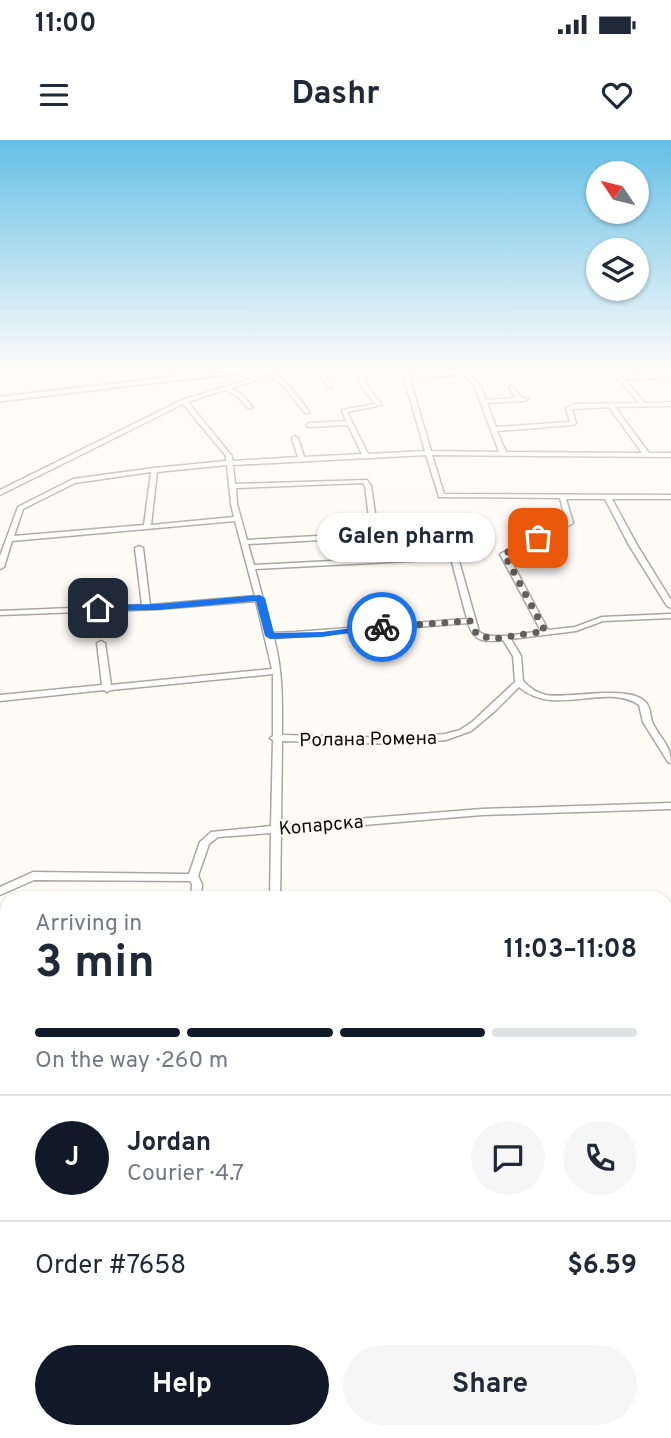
<!DOCTYPE html>
<meta charset="utf-8">
<style>
body{margin:0;font-family:Overpass,sans-serif;background:#f6f6f7;color:#1f2937;height:100vh;display:flex;flex-direction:column;font-size:26px;white-space:nowrap}
*{box-sizing:border-box;margin:0}
p{font-size:23px;color:#747a83}
.icon{flex:none;width:38px;height:38px;fill:none;stroke:currentColor;stroke-width:2;stroke-linecap:round;stroke-linejoin:round}
.map{position:relative;flex:1;overflow:hidden}
.details{position:absolute;left:0px;top:751px;width:672px;height:548px;display:flex;flex-direction:column;background:#fff;border-radius:21px 21px 0 0;box-shadow:0 2px 5px #0004}
.details>*{flex:none}
.needle{width:46px;rotate:305deg}
.controls{position:absolute;left:586px;top:21px;display:grid;gap:14px}
.controls a{display:grid;place-items:center;width:63px;height:63px;border-radius:50%;background:#fff;box-shadow:0 2px 5px #0004;font-size:35px}
.pin{position:absolute;display:grid;place-items:center;width:60px;height:60px;color:#fff;margin:-30px;border-radius:14px;box-shadow:0 4px 10px #0006}
.courier{position:absolute;display:grid;place-items:center;width:70px;height:70px;margin:-35px;border:5px solid #1a73e8;border-radius:50%;background:#fff;color:#222;box-shadow:0 2px 9px #0007}
.bubble{position:absolute;height:49px;border-radius:24px;background:#fff;box-shadow:0 2px 5px #0004;font-size:23px;font-weight:700;line-height:49px;text-align:center}
.head em{font-style:normal;font-weight:700}
.head div{display:flex;flex-direction:column-reverse}
.head{display:flex;align-items:center;justify-content:space-between;height:119px;padding:0 35px}
h1{font-size:46px;font-weight:700;line-height:52px}
.bar{display:grid;grid-template-columns:repeat(4,1fr);gap:10px 7px;align-content:center;height:84px;padding:0 35px}
.bar i{height:9px;border-radius:5px;background:#e0e1e3}
.bar .selected{background:#111827}
.bar p{grid-column:span 4}
.line{display:flex;align-items:center;gap:18px;padding:0 35px;border-top:2px solid #e0e1e3}
.line div{flex:1}
.round{display:grid;place-items:center;flex:none;width:74px;height:74px;border-radius:37px;background:#f6f6f7}
.primary-button{display:flex;gap:14px;margin-top:auto;padding:14px 35px}
.primary-button a{flex:1;height:80px;border-radius:42px;background:#111827;color:#fff;font-size:28px;font-weight:700;line-height:80px;text-align:center}
.primary-button a+a{background:#f6f6f7;color:#1f2937}
.status{display:flex;justify-content:space-between;align-items:center;height:49px;padding:0 35px;background:#fff;direction:ltr}
.status svg{height:19px;fill:currentColor}
header{display:flex;justify-content:space-between;align-items:center;height:91px;padding:0 35px;background:#fff;font-size:32px;font-weight:700}
.map>svg:first-child{display:block}
.lines{fill:none;stroke-linecap:round;stroke-linejoin:round}
.minor-casing{stroke:#aca6a0;stroke-width:3}
.tertiary-casing{stroke:#aca6a0;stroke-width:4}
.secondary-casing{stroke:#aca6a0;stroke-width:4}
.minor{fill:#fff;fill-rule:evenodd}
.tertiary{fill:#fff;fill-rule:evenodd}
.secondary{fill:#fff;fill-rule:evenodd}
.route{fill:#1a73e8}
.done{stroke:#62605c;stroke-width:7;stroke-dasharray:0 12.6}
.labels{text-anchor:middle;stroke-width:5;stroke-linejoin:round;paint-order:stroke}
.street-label{font-size:19px;fill:#0d0c09;stroke:#fffbf7}
</style>
<div class="status"><b>11:00</b><svg viewBox="0 0 49 12"><path d="M0 12V9h3v3zM5 12V6h3v6zM10 12V3h3v9zM15 12V0h3v12zM26 1h20v11H26zM47 4h2v5h-2z"/></svg></div>
<header><svg class="icon" aria-label="menu" viewBox="0 0 24 24"><path d="M4 6h16M4 12h16M4 18h16"/></svg>Dashr<svg class="icon" aria-label="heart" viewBox="0 0 24 24"><path d="M12 20l-8-8c-3-5 5-10 8-4 3-6 11-1 8 4z"/></svg></header>
<div class="map">
<svg width="671" height="1298" viewBox="0 0 671 1298">
<rect width="100%" height="100%" fill="#fffbf7"/>
<g class="lines">
<g class="minor-casing">
<path id="minor" d="M274 227H278V229L273 232 289 246 309 271V273H305L285 248 269 234 254 241 231 248 242 255 252 266V268H248L238 257 225 250 188 262 231 315 233 321 298 317 292 298 295 296 298 298 304 317 362 314 348 285 309 287 306 285 309 283 346 281 342 270 375 264 363 249 354 227H360L369 249 382 265 347 272 368 314 425 311 401 227H407L409 236 498 228V230L496 231 469 233 480 245 486 260 516 258 509 248 512 246 522 258 528 259 525 261 487 263 496 287 570 282 566 268 574 264 639 263 607 227H613L621 236 671 234V238L624 239 645 263 671 262V266L615 267 649 313H671V317L432 315 444 354 671 355V359H612L637 405 671 460V468L667 466 629 405 605 359H566L573 383 572 384 508 415 548 490 575 487 602 477 671 474V478L603 481 576 491 511 499 521 516 523 541C530 548 537 553 546 555 567 559 634 543 647 564 651 569 650 578 653 584 661 599 671 606 671 623L668 622 643 582 639 565C607 542 554 578 519 547L495 571 471 591 446 600 399 604 282 601 281 685 482 669 671 663V669L482 675 281 692 280 758H270L271 693 218 697 209 704 198 736 202 744 201 758H191L192 744 190 741 34 740 0 755V747L33 732 186 734H189L200 702 211 692 271 686 273 600 270 598 273 596V534L111 550 107 552 104 550 0 561V555L102 545 97 503 101 501 105 503 111 545 272 529 256 461 158 469 0 475V471L142 465 135 408 139 406 143 408 150 465 255 456 235 381 12 401 4 427 0 429V416L18 367 73 339 154 328 226 321V316L183 264 2 354 0 355V350L182 260 250 239ZM464 234 474 245 499 312 431 311 410 239ZM609 267 642 313 506 312 497 291 573 285 576 283 572 269ZM426 315 439 357 560 358 566 382 500 414 541 491C524 493 493 501 479 492L459 421 450 415 254 425 248 404 428 394 431 392 428 390 378 393 371 346 367 340 235 344 233 325ZM227 325 231 364 234 377 151 385 157 332ZM151 332 144 385 14 396 23 369 75 343ZM363 343 365 346 371 393 247 400 237 364 236 348ZM448 419 452 422 467 479 295 492 272 493 255 429ZM468 483C474 503 486 502 503 500L513 516 515 542 472 582 460 590 445 594 399 598 282 595C282 560 283 533 274 498Z
M314 227H320L333 246 332 247H328Z
M0 1098H7V1112H0Z
M671 1278V1294L664 1295 662 1298H640L643 1292H665V1279Z
M169 1292H185L186 1298H170Z"/>
</g>
<g class="tertiary-casing">
<path id="tertiary" d="M169 227H176L183 238 182 239H178Z"/>
</g>
<g class="secondary-casing">
<path id="secondary" d="M261 227H287L0 261V257Z"/>
</g>
<use href="#minor" class="minor"/>
<use href="#tertiary" class="tertiary"/>
<use href="#secondary" class="secondary"/>
</g>
<linearGradient id="sky" x2="0" y2="1"><stop stop-color="#65bfe6"/><stop offset="0.56" stop-color="#fffdfb"/><stop offset="1" stop-color="#fffdfb" stop-opacity="0"/></linearGradient>
<rect width="671" height="409" fill="url(#sky)"/>
<path class="route" d="M260 455 265 458 274 493 322 492 382 484 387 487 322 497 270 499 265 496 256 461 158 470 98 471 93 468 98 465 158 464Z"/>
<g class="lines">
<path class="done" d="M382 487 470 481 477 495 493 499 545 491 504 414 538 398"/>
</g>
<g class="labels">
<g class="street-label">
<text transform="translate(368 598) rotate(-1)" y="7">Ролана Ромена</text>
<text transform="translate(321 684) rotate(-5)" y="7">Копарска</text>
</g>
</g>
</svg>
<div class="controls">
<a><svg class="needle" viewBox="-14 -14 28 28"><path d="M0-13l5 13h-10z" fill="#e53935"/><path d="M0 13l5-13h-10z" fill="#747a83"/></svg></a>
<a><svg class="icon" aria-label="layers" viewBox="0 0 24 24"><path d="M12 4l9 5-9 5-9-5zM3 14l9 5 9-5"/></svg></a>
</div>
<div class="pin" style="left:538px;top:398px;background:#ea580c"><svg class="icon" aria-label="bag" viewBox="0 0 24 24"><path d="M5 8h14l-1 12H6zM9 8a3 3 0 0 1 6 0"/></svg></div>
<div class="pin" style="left:98px;top:468px;background:#1f2937"><svg class="icon" aria-label="home" viewBox="0 0 24 24"><path d="M3 11l9-7 9 7M6 9v11h12V9"/></svg></div>
<div class="courier" style="left:382px;top:487px"><svg class="icon" aria-label="bike" viewBox="0 0 24 24"><circle cx="6" cy="16" r="4"/><circle cx="18" cy="16" r="4"/><path d="M6 16l4-8h5l3 8M10 8l3 8H6M13 5h3"/></svg></div>
<div class="bubble" style="left:317px;top:373px;width:178px">Galen pharm</div>
<section class="details">
<div class="head"><div><h1>3 min</h1><p>Arriving in</p></div><em>11:03–11:08</em></div>
<div class="bar"><i class="selected"></i><i class="selected"></i><i class="selected"></i><i></i><p>On the way · 260 m</p></div>
<div class="line" style="height:126px"><b class="round" style="background:#111827;color:#fff">J</b><div><b>Jordan</b><p>Courier · 4.7</p></div><a class="round"><svg class="icon" aria-label="chat" viewBox="0 0 24 24"><path d="M4 5h16v11H9l-5 4z"/></svg></a><a class="round"><svg class="icon" aria-label="phone" viewBox="0 0 24 24"><path d="M5 4h4l2 5-3 2q2 4 5 5l2-3 5 2v4C11 20 4 13 5 4z"/></svg></a></div>
<div class="line" style="height:91px"><div>Order #7658</div><b>$6.59</b></div>
<div class="primary-button"><a>Help</a><a>Share</a></div>
</section>
</div>
